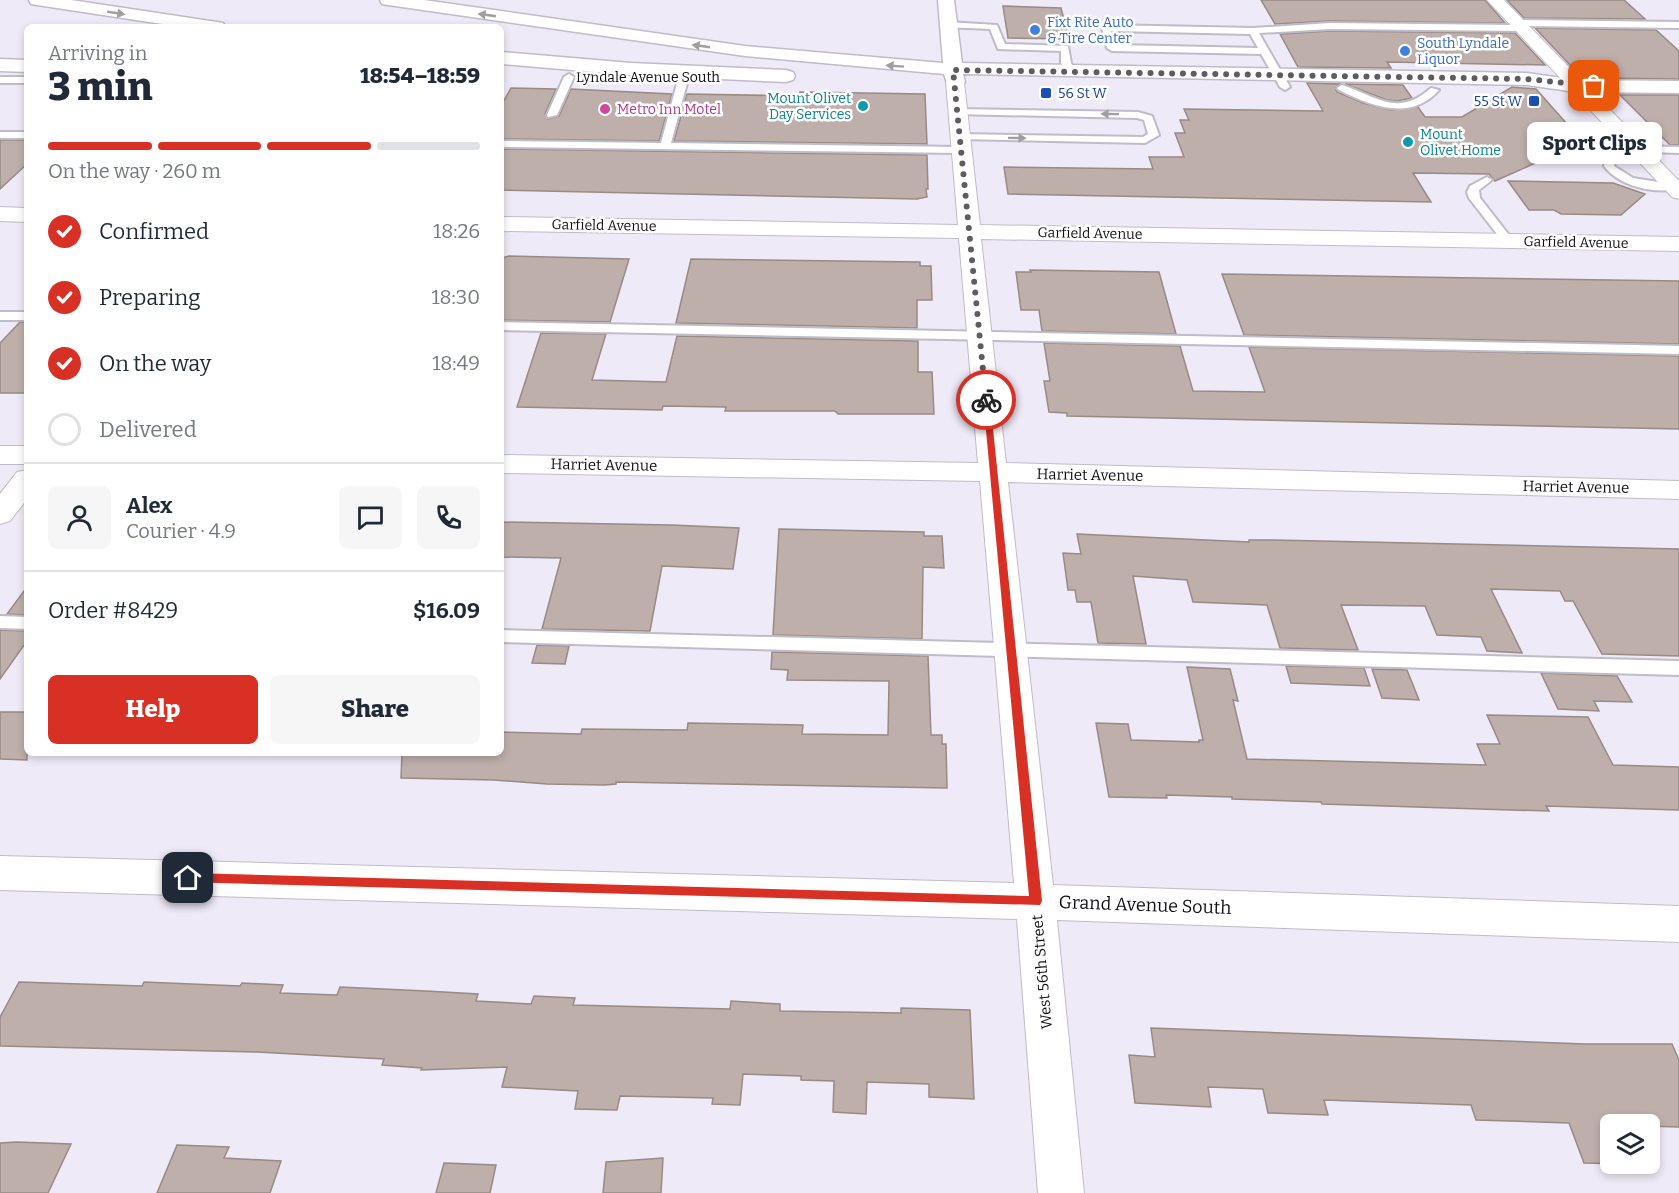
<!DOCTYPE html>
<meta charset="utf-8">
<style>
body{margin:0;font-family:Bitter,serif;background:#f6f6f7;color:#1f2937;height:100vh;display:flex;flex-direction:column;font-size:22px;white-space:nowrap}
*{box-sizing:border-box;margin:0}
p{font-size:20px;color:#747a83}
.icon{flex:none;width:33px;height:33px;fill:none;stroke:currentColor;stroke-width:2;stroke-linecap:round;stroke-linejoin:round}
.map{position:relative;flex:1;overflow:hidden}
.sheet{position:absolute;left:24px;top:24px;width:480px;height:732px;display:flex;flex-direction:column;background:#fff;border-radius:9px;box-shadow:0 3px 9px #0003}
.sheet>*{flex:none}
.controls{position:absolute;left:1600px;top:1114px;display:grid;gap:12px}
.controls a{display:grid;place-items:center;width:60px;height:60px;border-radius:9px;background:#fff;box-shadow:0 3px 9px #0003;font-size:30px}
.pin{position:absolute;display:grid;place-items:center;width:51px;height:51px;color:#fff;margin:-26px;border-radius:12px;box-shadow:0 3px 9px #0006}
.courier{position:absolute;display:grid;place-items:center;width:60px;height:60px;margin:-30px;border:4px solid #d93025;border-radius:50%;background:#fff;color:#222;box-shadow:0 2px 8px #0007}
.bubble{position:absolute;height:42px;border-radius:9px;background:#fff;box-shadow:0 3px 9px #0003;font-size:20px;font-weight:800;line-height:42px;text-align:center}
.head em{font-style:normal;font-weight:800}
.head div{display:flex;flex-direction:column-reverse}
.head{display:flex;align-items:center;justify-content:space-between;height:102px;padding:0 24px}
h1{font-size:39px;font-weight:800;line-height:45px}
.bar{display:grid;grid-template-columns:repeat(4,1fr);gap:9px 6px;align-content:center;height:72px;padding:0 24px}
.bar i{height:8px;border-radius:4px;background:#e0e1e3}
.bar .selected{background:#d93025}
.bar p{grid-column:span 4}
.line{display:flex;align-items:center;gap:15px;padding:0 24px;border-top:2px solid #e0e1e3}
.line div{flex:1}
.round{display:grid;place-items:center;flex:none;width:63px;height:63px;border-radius:9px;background:#f6f6f7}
ol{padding:0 24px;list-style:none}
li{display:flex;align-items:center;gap:18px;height:66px}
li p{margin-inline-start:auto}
li .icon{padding:6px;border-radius:50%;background:#d93025;color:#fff;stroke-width:4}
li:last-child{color:#747a83}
li i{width:33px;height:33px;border:3px solid #e0e1e3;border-radius:50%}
.cta{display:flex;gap:12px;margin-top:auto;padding:12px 24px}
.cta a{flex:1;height:69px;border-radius:9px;background:#d93025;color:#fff;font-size:24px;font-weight:800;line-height:69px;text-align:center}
.cta a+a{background:#f6f6f7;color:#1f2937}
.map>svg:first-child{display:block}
.building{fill:#beafaa;stroke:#988a85;stroke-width:1.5}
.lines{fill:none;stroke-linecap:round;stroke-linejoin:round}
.lane-casing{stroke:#c0bbc8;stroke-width:4}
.street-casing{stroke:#c0bbc8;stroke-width:2}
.secondary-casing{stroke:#c0bbc8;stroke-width:3}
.lane{fill:#fff;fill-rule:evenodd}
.street{fill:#fff;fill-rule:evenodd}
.secondary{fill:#fff;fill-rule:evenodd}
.oneway{fill:#9f9fa0}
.route{fill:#d93025}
.done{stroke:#5e5b62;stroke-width:6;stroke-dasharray:0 10.8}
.shop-dot{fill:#3f7fe0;stroke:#fff;stroke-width:2}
.transit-dot{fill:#1a4fb4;stroke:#fff;stroke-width:2}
.culture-dot{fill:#0f9aa8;stroke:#fff;stroke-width:2}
.hotel-dot{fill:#d1479c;stroke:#fff;stroke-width:2}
.labels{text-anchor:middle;stroke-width:5;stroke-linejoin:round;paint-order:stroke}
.far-shop-label{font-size:14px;fill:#366cbe;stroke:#fff;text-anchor:start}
.far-street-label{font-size:14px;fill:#100e12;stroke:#fff}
.far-transit-label{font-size:14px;fill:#164399;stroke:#fff;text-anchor:start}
.far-culture-label{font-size:14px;fill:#0d838f;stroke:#fff;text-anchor:end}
.far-hotel-label{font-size:14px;fill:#b23c85;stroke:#fff;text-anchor:start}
.street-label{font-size:15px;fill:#100e12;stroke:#fff}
.near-street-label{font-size:18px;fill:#100e12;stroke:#fff}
</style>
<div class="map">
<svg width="1679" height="1193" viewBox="0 0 1679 1193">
<rect width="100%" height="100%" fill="#efeaf7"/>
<path class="building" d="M1261 0H1485L1505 23 1330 21 1275 24Z
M1507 0H1624L1645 19 1524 18Z
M1003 6 1061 8 1069 39 1008 38Z
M1535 28 1656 30 1679 51V79L1603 78 1589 65H1570Z
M1330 31 1515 33 1545 65 1387 62 1391 68 1298 67 1280 34Z
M1307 83 1340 84 1335 88 1337 92 1363 103 1390 110 1418 107 1425 117H1462L1512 87 1536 89 1583 142 1495 181 1489 174 1413 173 1431 202 1008 194 1004 167 1153 169 1149 157H1184L1175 133H1185L1180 120H1189L1184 109 1323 111Z
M1345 84 1403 85 1412 98 1397 101 1387 100Z
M511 88 556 89 545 114 548 119 559 116 571 89 672 94 659 141 501 139V106Z
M800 92 925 94 927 144 674 141 687 94 799 96Z
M1620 95H1679V145H1670Z
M0 140H27V164L0 189Z
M501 149 927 155 928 189H926L927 197 917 199 501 190Z
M1508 181 1613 183 1645 194 1621 215 1561 214 1554 210H1529Z
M509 256 629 259 610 322 501 320V258Z
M691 259 920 262V266H931L932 300H917V328L676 323Z
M1030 270 1159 272 1176 334 1042 331 1039 310H1021L1016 272H1031Z
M1222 274 1679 281V344L1244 335Z
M20 322H27V393H0V343Z
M541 333 606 334 592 380 666 382 677 336 918 341V372H932L934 414H838L835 411H725L726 407 663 406 662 410 517 407Z
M1044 343 1180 346 1193 391 1265 392 1249 347 1679 356V429L1067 416V413L1049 412 1044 381H1050Z
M501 522 672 525 739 528 733 569 662 566 650 631 542 629 561 558 501 557Z
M779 529 924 532V536H942L944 568 923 567 922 639 773 635Z
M1077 534 1249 542V540H1274L1679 549V656L1602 654 1573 601H1565L1560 591 1491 589 1522 653 1487 651 1481 637 1437 635 1425 606 1341 605 1358 650 1280 648 1267 605 1193 602 1187 580 1133 576 1146 644 1098 643 1091 602H1077L1075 590H1068L1063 553 1081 554Z
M27 587V615L7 614Z
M0 630 27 631V641L0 679Z
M537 645 569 646 565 664 532 663Z
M772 652 928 656 931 735H942V744H946L947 788 616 782V784L605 785 547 784 494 780 401 778 402 753H501V732L581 734 582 729 687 730 688 723 803 725 802 734 888 735 889 681 787 680 788 670 771 669Z
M1286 666 1364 668 1370 686 1291 683Z
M1187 667 1230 669 1238 701 1233 700 1247 759 1486 765 1477 744H1500L1487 715 1588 717 1613 765 1679 767V810L1546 806 1549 811 1511 810 1322 804 1321 802 1232 799V797L1166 795 1167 798 1109 797 1096 723 1128 724 1131 740 1199 742V740H1203Z
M1372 669 1407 670 1419 700 1382 698Z
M1541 673 1617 676 1632 702 1594 701 1599 711 1558 709Z
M0 712H27V760L0 759Z
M19 982 142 986 144 982 240 986 242 983 283 985 280 993 337 995 340 987 426 991 478 994 476 1001 531 1004 534 996 575 998 573 1005 730 1009 731 1001 780 1004V1011L901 1013V1008L970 1010 974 1099 929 1097V1084L867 1082 866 1114 833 1112 834 1081 801 1080V1076L743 1074 740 1105 712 1104 713 1098 620 1096 617 1110 575 1109 578 1091 502 1087 507 1067 421 1070 422 1068 382 1065 384 1059 257 1052 0 1046V1017Z
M1151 1028 1585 1044H1672L1679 1060V1127L1610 1125 1611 1164H1626L1584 1163 1569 1123 1476 1120 1471 1105 1324 1100 1328 1115 1268 1113 1263 1089 1208 1087 1211 1107 1135 1103 1129 1055 1155 1057Z
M0 1143 17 1142 71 1144 48 1193H0Z
M177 1145 229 1147 224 1158 281 1161 270 1193H157Z
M663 1158 661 1193H603L606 1162Z
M444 1163 496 1165 490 1193H436Z"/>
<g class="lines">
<g class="lane-casing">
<path id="lane" d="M1517 20 1679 22V28L1523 26 1526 28 1522 31 1330 29 1259 33 1290 87 1285 90 1280 87 1261 54 1112 51 1107 48 1102 28 1106 25 1253 28 1330 23 1516 25 1513 23ZM1111 31 1250 34 1258 48 1116 45Z
M947 22 997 25 1005 44 1068 46 1071 63 1076 72 1068 74 1061 63V51L998 49 990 29 944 27 943 25Z
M685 69 690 72 671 143 961 147 966 150 961 153 501 147V141L661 143 680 72Z
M569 74 574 77 557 115 548 117 547 115 564 77Z
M0 77H27V83H0Z
M1342 85C1376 96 1398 118 1431 88L1439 90C1411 122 1371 106 1339 90L1337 88Z
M957 109 1138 112 1152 116 1159 135 1145 143 959 139 955 138V134L1143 137 1148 134 1144 120 1137 118 953 114 952 112Z
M0 132H27V138H0Z
M1637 146 1679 147V153L1645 152 1640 156 1616 159 1614 166 1633 178 1677 185V189C1653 194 1619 186 1604 166L1607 154 1633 151V147Z
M1487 177 1492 180 1479 190 1480 198 1512 239V243H1504L1469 198 1467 192 1470 186Z
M0 312H27V320H0Z
M501 322 1679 346V354L501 330Z
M0 616 27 617V629L0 628Z
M501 630 1679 661V675L501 642Z"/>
</g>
<g class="street-casing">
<path id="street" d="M1487 0H1504L1679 181V199L1672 197Z
M955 77 961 78 964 82 980 225 1679 237V251L981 239 1006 463 1679 481V499L1008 482 1053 885 1679 906V942L1057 920 1084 1193H1038L1017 919 0 890V856L1014 883 980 481 501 473V455L978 463 959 238 501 231V217L958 225 946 82 949 78Z
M0 207 27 208V222L0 221Z
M0 446H27V464H0Z
M27 470V499L10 521 0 524V494L17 472Z"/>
</g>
<g class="secondary-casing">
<path id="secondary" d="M29 0H71L217 22 223 23 226 27H182L37 5 31 4Z
M380 0H424L745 46 943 63 938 0H954L962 63 1527 73 1576 80 1679 81V93L1576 92 1527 85 963 74 965 82 962 86H948L944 74 745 56 388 5 382 4Z
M501 52 631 63 786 70 793 72 795 76 793 80 786 82 631 75 501 64Z
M0 59 27 60V72L0 71Z"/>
</g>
<use href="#lane" class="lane"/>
<use href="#street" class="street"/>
<use href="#secondary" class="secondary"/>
</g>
<defs><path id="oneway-solid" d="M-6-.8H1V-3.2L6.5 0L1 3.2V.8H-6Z" transform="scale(1.5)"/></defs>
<g class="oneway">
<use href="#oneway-solid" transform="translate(116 13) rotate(9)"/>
<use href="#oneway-solid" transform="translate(487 15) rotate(-172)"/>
<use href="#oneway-solid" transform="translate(701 46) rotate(-172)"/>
<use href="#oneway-solid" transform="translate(895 66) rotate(-176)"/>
<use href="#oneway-solid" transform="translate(1110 114) rotate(-179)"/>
<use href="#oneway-solid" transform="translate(1017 138) rotate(1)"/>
</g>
<path class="route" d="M983 398 990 400 1042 901 1040 905 183 882 182 878 188 873 1029 896Z"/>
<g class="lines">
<path class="done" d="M986 400 953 70 1527 79 1594 86"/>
</g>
<g class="shop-dot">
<circle cx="1035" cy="30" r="6"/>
<circle cx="1405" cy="51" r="6"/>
</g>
<g class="transit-dot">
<rect x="1040" y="87" width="12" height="12" rx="3"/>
<rect x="1528" y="95" width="12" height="12" rx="3"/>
</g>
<g class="culture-dot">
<circle cx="863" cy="106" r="6"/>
<circle cx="1408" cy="142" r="6"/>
</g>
<circle class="hotel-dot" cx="605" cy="109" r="6"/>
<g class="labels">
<g class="far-shop-label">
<text x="1047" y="27">Fixt Rite Auto<tspan x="1047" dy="16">&amp; Tire Center</tspan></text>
<text x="1417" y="48">South Lyndale<tspan x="1417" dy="16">Liquor</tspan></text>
</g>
<g class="far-street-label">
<text x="648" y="82">Lyndale Avenue South</text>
<text transform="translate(604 225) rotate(1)" y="5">Garfield Avenue</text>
<text transform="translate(1090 233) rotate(1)" y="5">Garfield Avenue</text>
<text transform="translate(1576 242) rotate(1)" y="5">Garfield Avenue</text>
</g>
<g class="far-transit-label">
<text x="1058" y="98">56 St W</text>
<text x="1522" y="106" text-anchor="end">55 St W</text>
</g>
<g class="far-culture-label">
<text x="851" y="103">Mount Olivet<tspan x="851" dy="16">Day Services</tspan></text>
<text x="1420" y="139" text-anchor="start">Mount<tspan x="1420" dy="16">Olivet Home</tspan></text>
</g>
<g class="far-hotel-label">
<text x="617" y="114">Metro Inn Motel</text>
</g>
<g class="street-label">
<text transform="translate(604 465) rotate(1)" y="5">Harriet Avenue</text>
<text transform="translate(1090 475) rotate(1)" y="5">Harriet Avenue</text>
<text transform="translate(1576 487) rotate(1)" y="5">Harriet Avenue</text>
<text transform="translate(1042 972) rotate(-95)" y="5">West 56th Street</text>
</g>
<g class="near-street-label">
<text transform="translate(1145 905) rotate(2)" y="6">Grand Avenue South</text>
</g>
</g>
</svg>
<div class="controls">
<a><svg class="icon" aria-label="layers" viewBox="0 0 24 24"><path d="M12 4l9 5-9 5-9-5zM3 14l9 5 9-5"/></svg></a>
</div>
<div class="pin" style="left:1594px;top:86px;background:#ea580c"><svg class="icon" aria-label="bag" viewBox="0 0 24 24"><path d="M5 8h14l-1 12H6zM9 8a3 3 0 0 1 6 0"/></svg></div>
<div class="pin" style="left:188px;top:878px;background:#1f2937"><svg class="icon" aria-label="home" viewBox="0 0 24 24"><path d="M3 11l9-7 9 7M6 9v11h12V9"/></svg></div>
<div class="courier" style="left:986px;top:400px"><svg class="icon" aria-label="bike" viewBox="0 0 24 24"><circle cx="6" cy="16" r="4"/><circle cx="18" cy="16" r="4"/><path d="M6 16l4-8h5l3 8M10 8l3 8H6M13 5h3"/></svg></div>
<div class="bubble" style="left:1527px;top:122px;width:135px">Sport Clips</div>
<section class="sheet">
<div class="head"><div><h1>3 min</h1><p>Arriving in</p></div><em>18:54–18:59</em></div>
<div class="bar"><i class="selected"></i><i class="selected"></i><i class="selected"></i><i></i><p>On the way · 260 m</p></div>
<ol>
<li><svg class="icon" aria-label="check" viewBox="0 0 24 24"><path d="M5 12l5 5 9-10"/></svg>Confirmed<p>18:26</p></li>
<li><svg class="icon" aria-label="check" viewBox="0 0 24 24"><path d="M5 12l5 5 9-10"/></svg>Preparing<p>18:30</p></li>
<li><svg class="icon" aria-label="check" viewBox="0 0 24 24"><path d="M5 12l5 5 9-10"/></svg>On the way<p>18:49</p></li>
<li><i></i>Delivered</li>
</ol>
<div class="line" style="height:108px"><a class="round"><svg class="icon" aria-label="person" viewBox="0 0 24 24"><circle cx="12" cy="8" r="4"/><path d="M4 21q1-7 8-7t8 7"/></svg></a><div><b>Alex</b><p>Courier · 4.9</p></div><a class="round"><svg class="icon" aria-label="chat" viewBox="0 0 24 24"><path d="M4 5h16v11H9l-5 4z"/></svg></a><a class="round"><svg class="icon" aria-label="phone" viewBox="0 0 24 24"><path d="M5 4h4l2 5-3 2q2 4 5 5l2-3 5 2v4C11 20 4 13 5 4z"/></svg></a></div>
<div class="line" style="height:78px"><div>Order #8429</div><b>$16.09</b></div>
<div class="cta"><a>Help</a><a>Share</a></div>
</section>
</div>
